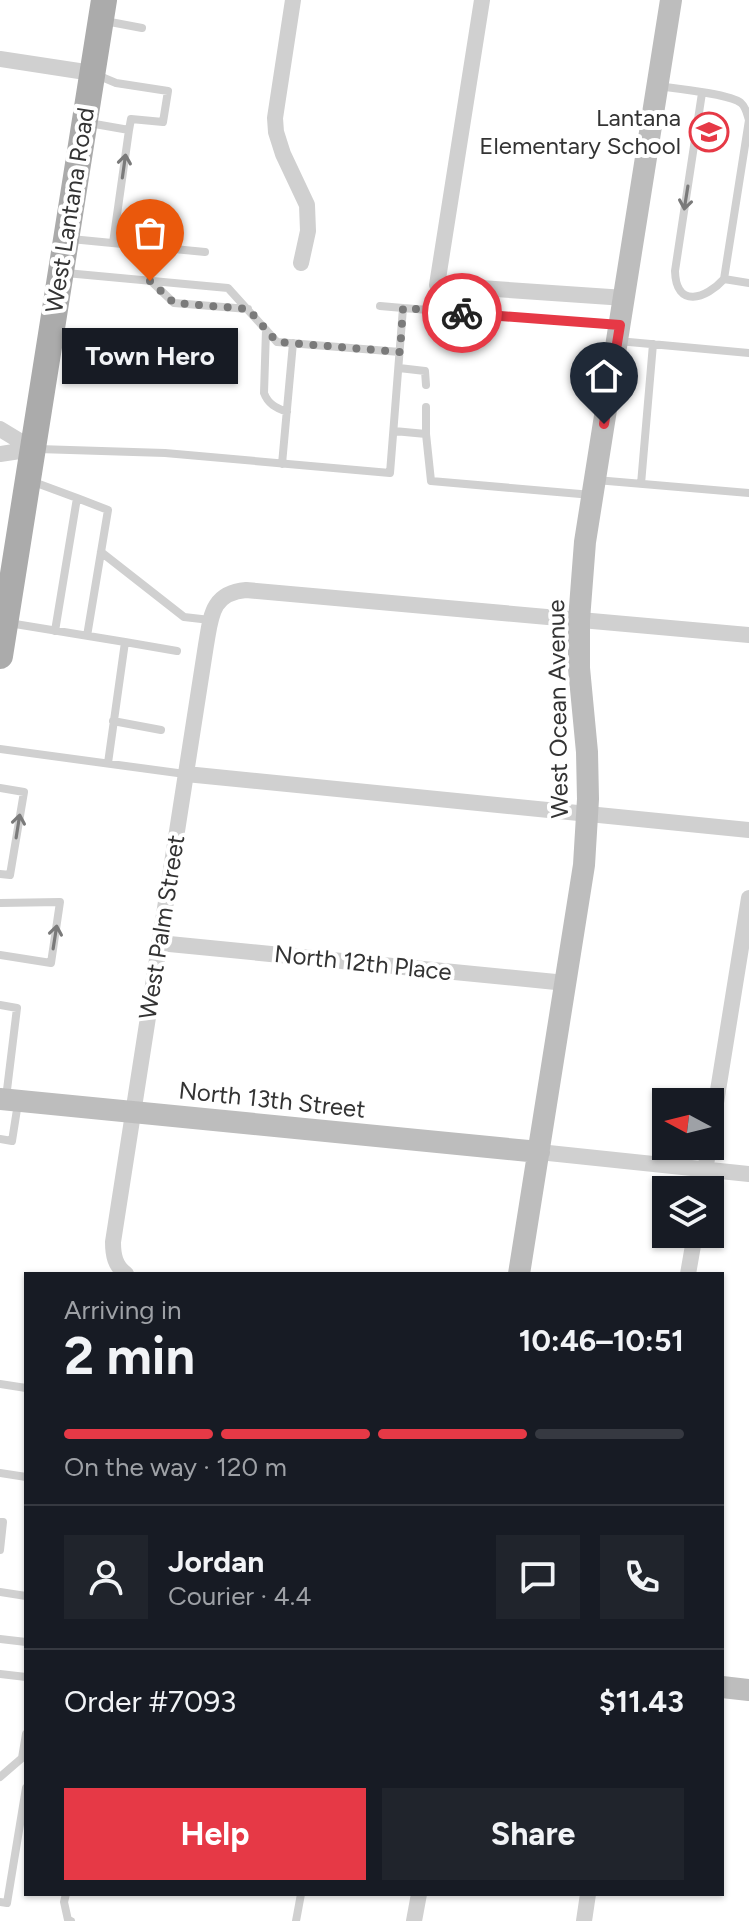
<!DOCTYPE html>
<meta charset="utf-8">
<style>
body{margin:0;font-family:Figtree,sans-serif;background:#20242c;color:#f1f3f6;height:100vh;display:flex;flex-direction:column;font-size:30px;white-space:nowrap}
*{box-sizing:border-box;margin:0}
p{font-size:26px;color:#9ea1a6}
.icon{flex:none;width:44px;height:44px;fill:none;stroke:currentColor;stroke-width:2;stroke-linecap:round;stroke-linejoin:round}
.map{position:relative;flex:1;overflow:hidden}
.drawer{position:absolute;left:24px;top:1272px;width:700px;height:624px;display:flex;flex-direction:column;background:#171b24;border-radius:0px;box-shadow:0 2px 6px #0004}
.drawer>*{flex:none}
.needle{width:52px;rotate:277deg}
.buttons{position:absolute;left:652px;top:1088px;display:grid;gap:16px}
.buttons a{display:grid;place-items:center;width:72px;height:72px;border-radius:0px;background:#171b24;box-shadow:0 2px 6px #0004;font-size:40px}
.pin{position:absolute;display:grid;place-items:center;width:68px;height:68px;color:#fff;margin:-82px -34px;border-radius:50% 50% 50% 0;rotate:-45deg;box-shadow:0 0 8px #0007}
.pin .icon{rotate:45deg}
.courier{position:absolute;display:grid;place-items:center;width:80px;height:80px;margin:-40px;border:6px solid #e63946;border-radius:50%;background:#fff;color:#222;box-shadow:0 2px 10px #0007}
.bubble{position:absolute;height:56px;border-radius:0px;background:#171b24;box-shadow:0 2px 6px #0004;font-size:26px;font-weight:700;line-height:56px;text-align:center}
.overview em{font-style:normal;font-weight:700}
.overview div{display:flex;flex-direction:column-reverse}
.overview{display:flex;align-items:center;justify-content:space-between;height:136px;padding:0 40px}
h1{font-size:52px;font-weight:700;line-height:60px}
.bar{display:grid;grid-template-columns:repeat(4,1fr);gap:12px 8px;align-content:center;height:96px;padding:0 40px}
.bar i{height:10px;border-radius:6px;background:#363941}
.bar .current{background:#e63946}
.bar p{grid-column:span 4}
.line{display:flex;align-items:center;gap:20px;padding:0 40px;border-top:2px solid #363941}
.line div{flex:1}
.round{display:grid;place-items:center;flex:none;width:84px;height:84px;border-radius:0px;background:#20242c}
.cta{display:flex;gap:16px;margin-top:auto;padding:16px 40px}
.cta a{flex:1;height:92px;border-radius:0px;background:#e63946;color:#fff;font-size:32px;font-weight:700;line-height:92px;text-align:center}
.cta a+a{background:#20242c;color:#f1f3f6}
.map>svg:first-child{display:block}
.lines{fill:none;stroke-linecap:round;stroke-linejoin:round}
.lane{stroke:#d0d0d0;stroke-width:8}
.street{stroke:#d0d0d0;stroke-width:16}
.secondary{stroke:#bdbdbd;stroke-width:22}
.primary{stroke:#ababab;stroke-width:26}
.oneway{stroke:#7a7a7a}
.done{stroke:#7a7a7a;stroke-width:8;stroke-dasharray:0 14.4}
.route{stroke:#e63946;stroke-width:10}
.labels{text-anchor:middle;stroke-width:8;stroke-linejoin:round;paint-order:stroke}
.poi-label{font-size:24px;fill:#333;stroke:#fff;text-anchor:end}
.street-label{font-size:24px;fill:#333;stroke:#fff}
</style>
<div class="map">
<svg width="749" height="1921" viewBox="0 0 749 1921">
<rect width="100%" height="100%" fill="#fff"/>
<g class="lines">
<path class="lane" d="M105 21 142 28
M97 75 116 83 168 91 163 122 131 119 129 130
M658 86C673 88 731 94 741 103 746 107 747 114 749 120L724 279C706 299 676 309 675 271L702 93
M89 123 129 130 113 243
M71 239 205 252
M66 273 228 288 277 342 400 352
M724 279 749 283
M151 281 174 303 248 309
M380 306 403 308
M266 330 264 393C268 404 276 408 287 412
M618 341 749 353
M399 368 425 371 426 385
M394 431 426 434 431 481 592 495
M426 434V407
M38 449 165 453 390 473 403 308 618 325
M282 464 293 343
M596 480 749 493
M31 481 77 498 55 631
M641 484 653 344
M77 498 108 510 87 636
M101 552 184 617 210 620
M9 623 125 642 108 763
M125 642 177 651
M113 721 161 730
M0 749 185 774
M0 788 24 792 10 875 0 874
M0 903 60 902 51 963 0 955
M0 1005 17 1008 6 1098
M0 1139 12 1141 18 1103
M0 1384 26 1388
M0 1473 26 1477
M0 1522H3L0 1550
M0 1592 26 1596
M0 1639 26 1642
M0 1674 26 1677
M0 1777 22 1758 26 1734
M66 1894 64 1902 68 1920 71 1921
M0 1902 7 1903 26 1788
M296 1921 301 1894"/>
<path class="street" d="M293 0 275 118 276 132 283 154 307 205 308 231 301 263
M482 0 437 285 625 298
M0 59 92 73
M0 429 33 449
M0 454 33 449
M186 774 749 830
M159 943 566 983
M710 1140 749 898
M539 1152 749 1174
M702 1190 709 1146
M126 1274C115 1266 113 1255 113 1242L206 645C211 617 211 593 246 590L749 635
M688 1274 695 1234
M414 1921 419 1894
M584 1921 588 1894"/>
<path class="secondary" d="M0 1099 539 1152
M519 1274 584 865 588 799 587 752 579 668V620L585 542 671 0
M722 1687 749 1690"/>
<path class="primary" d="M0 656 104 0"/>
</g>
<defs><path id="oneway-shaft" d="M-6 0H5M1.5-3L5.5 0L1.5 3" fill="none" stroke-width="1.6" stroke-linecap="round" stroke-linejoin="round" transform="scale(2)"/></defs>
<g class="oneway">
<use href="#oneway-shaft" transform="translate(124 166) rotate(-82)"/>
<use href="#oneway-shaft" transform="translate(686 198) rotate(99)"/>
<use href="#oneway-shaft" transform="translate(18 826) rotate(-81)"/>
<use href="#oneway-shaft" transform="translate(55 937) rotate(-81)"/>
</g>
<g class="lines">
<path class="done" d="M150 281 174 303 248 309 277 342 400 352 403 308 462 313"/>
<path class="route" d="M462 313 620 325 604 424"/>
</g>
<defs>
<g id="school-ring" transform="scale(2)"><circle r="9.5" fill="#fff" stroke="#e63946" stroke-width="1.5"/><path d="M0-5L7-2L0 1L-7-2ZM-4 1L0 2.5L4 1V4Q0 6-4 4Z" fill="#e63946"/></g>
</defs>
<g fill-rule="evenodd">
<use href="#school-ring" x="709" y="132"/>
</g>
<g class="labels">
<g class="poi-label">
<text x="681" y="126">Lantana<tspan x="681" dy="28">Elementary School</tspan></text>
</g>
<g class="street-label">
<text transform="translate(70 210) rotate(-81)" y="8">West Lantana Road</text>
<text transform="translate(558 709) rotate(-91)" y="8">West Ocean Avenue</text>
<text transform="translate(162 927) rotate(-81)" y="8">West Palm Street</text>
<text transform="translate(363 963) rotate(6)" y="8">North 12th Place</text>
<text transform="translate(272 1100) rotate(6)" y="8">North 13th Street</text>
</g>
</g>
</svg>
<div class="buttons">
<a><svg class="needle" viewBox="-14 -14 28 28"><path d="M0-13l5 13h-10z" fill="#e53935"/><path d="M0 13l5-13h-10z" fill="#9ea1a6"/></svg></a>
<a><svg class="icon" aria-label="layers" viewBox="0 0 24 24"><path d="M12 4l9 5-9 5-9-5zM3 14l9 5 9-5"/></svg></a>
</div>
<div class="pin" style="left:150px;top:281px;background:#ea580c"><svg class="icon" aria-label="bag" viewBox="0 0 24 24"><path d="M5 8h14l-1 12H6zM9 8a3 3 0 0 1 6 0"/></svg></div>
<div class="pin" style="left:604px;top:424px;background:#1f2937"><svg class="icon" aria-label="home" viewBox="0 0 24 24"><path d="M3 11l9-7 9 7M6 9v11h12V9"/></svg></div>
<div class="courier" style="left:462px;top:313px"><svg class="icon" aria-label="bike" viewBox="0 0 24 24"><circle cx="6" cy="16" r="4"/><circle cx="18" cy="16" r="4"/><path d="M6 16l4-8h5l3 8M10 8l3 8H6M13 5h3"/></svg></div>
<div class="bubble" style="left:62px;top:328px;width:176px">Town Hero</div>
<section class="drawer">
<div class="overview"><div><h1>2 min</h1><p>Arriving in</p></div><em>10:46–10:51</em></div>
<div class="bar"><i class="current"></i><i class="current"></i><i class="current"></i><i></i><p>On the way · 120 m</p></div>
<div class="line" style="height:144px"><a class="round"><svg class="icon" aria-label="person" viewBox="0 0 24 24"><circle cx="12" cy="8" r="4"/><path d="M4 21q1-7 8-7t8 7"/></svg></a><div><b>Jordan</b><p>Courier · 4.4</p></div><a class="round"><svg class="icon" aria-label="chat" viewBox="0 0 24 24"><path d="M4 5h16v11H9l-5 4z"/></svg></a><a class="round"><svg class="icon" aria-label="phone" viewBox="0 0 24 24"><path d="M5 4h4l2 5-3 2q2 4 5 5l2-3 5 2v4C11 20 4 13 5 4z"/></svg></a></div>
<div class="line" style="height:104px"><div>Order #7093</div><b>$11.43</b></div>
<div class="cta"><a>Help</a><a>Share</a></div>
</section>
</div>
